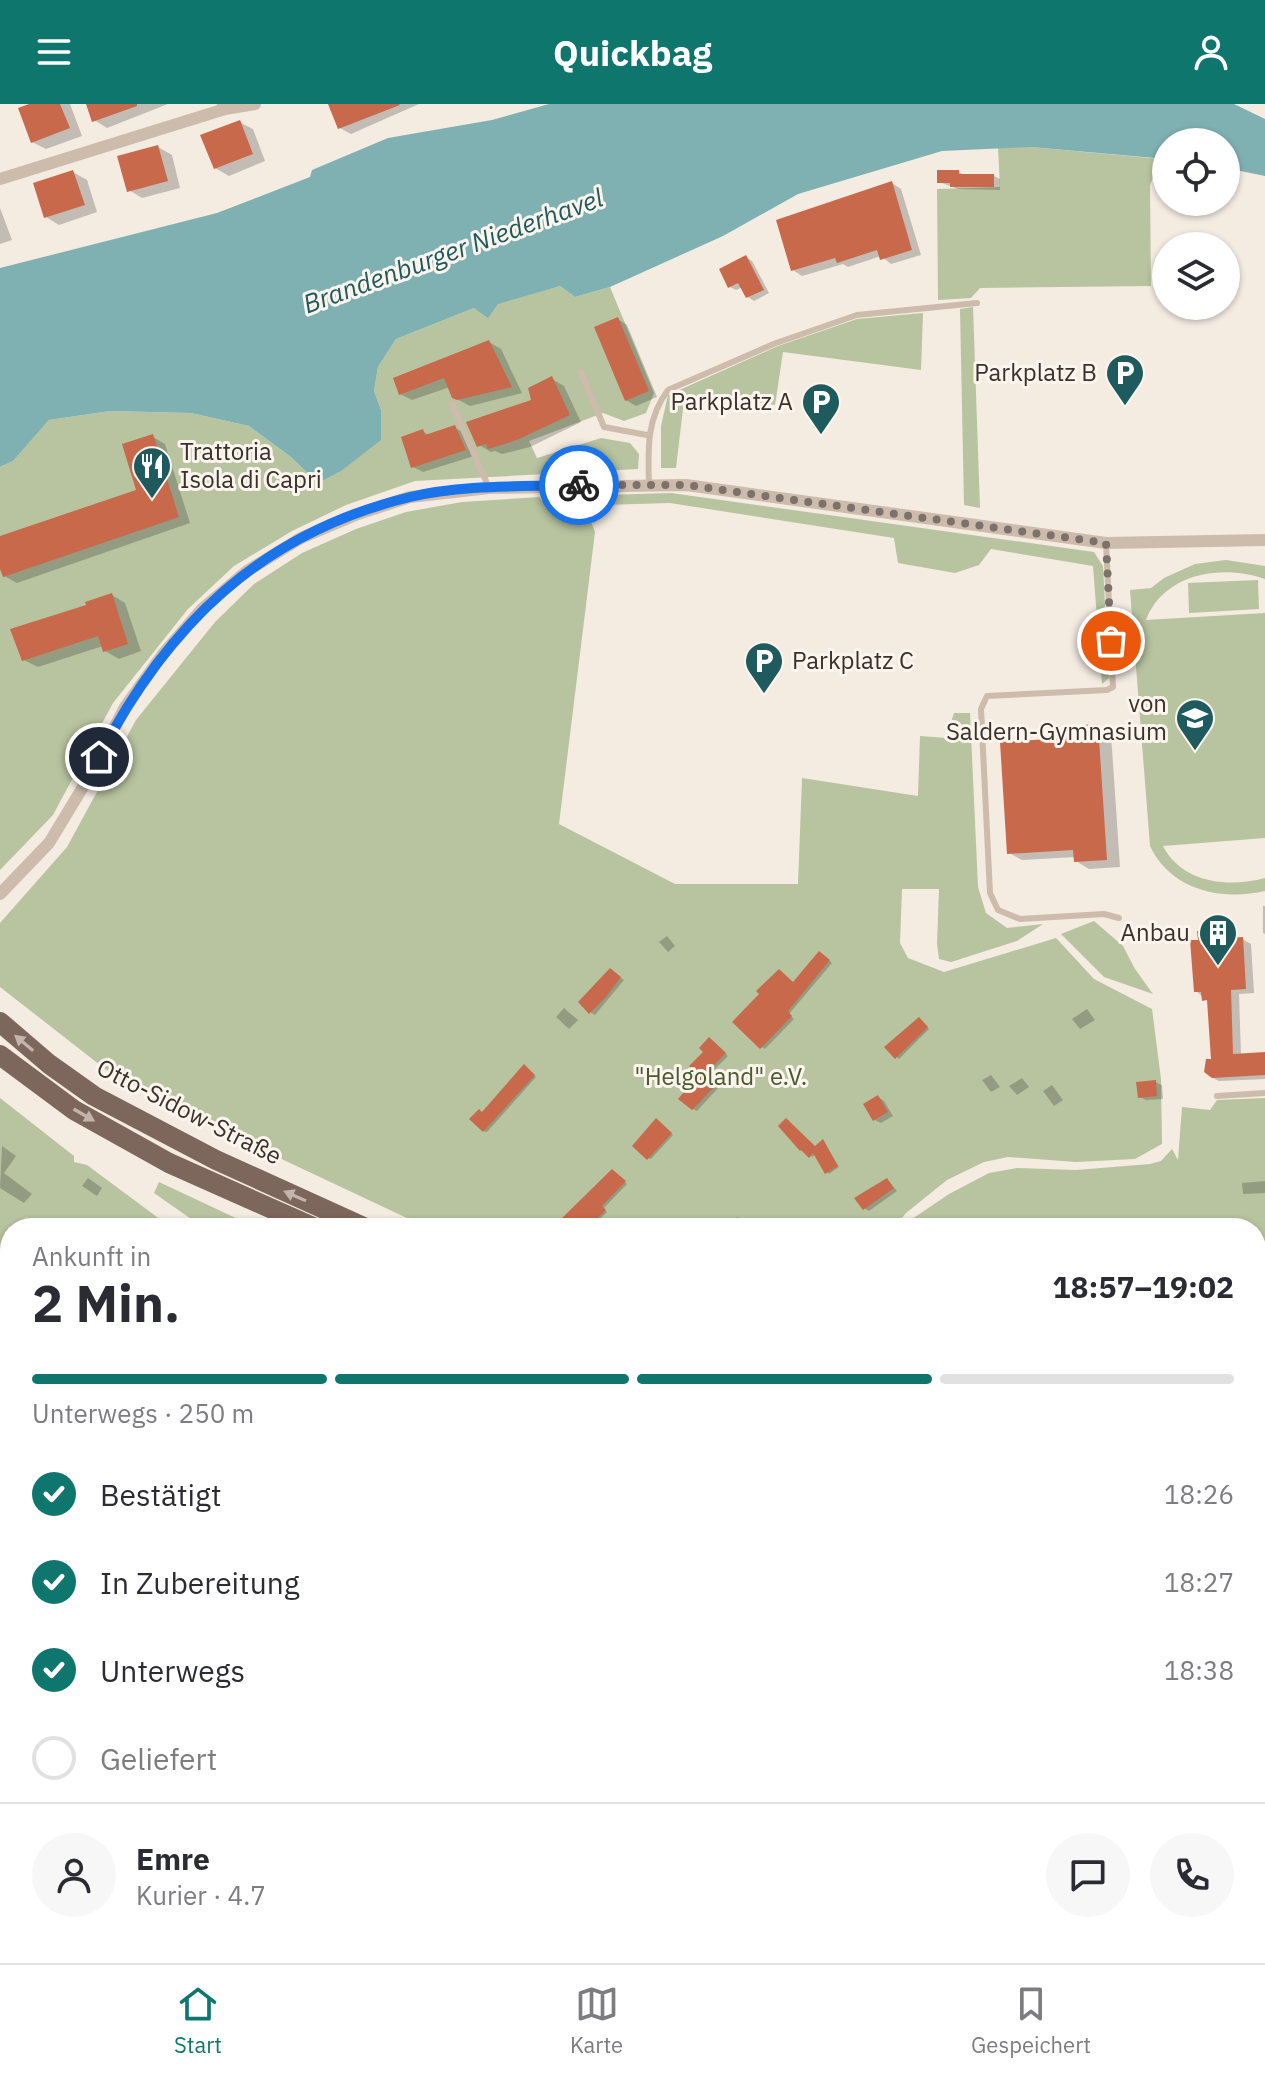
<!DOCTYPE html>
<html lang="de">
<meta charset="utf-8">
<style>
body{margin:0;font-family:"IBM Plex Sans",sans-serif;background:#f7f7f7;color:#2b2b33;height:100vh;display:flex;flex-direction:column;font-size:30px;white-space:nowrap}
*{box-sizing:border-box;margin:0}
p{font-size:26px;color:#7c7c81}
.icon{flex:none;width:44px;height:44px;fill:none;stroke:currentColor;stroke-width:2;stroke-linecap:round;stroke-linejoin:round}
.map{position:relative;flex:1;overflow:hidden}
.panel{position:absolute;left:0px;top:1114px;width:1266px;height:746px;display:flex;flex-direction:column;background:#fff;border-radius:32px 32px 0 0;box-shadow:0 2px 6px #0004}
.panel>*{flex:none}
.tools{position:absolute;left:1152px;top:24px;display:grid;gap:16px}
.tools a{display:grid;place-items:center;width:88px;height:88px;border-radius:50%;background:#fff;box-shadow:0 2px 6px #0004;font-size:40px}
.pin{position:absolute;display:grid;place-items:center;width:68px;height:68px;color:#fff;margin:-34px;border:4px solid #fff;border-radius:50%;box-shadow:0 2px 8px #0007}
.courier{position:absolute;display:grid;place-items:center;width:80px;height:80px;margin:-40px;border:6px solid #1a73e8;border-radius:50%;background:#fff;color:#222;box-shadow:0 2px 10px #0007}
.head em{font-style:normal;font-weight:700}
.head div{display:flex;flex-direction:column-reverse}
.head{display:flex;align-items:center;justify-content:space-between;height:136px;padding:0 32px}
h1{font-size:52px;font-weight:700;line-height:60px}
.bar{display:grid;grid-template-columns:repeat(4,1fr);gap:12px 8px;align-content:center;height:96px;padding:0 32px}
.bar i{height:10px;border-radius:6px;background:#e1e1e2}
.bar .on{background:#0f766e}
.bar p{grid-column:span 4}
.line{display:flex;align-items:center;gap:20px;padding:0 32px;border-top:2px solid #e1e1e2}
.line div{flex:1}
.round{display:grid;place-items:center;flex:none;width:84px;height:84px;border-radius:42px;background:#f7f7f7}
ol{padding:0 32px;list-style:none}
li{display:flex;align-items:center;gap:24px;height:88px}
li p{margin-inline-start:auto}
li .icon{padding:8px;border-radius:50%;background:#0f766e;color:#fff;stroke-width:4}
li:last-child{color:#7c7c81}
li i{width:44px;height:44px;border:4px solid #e1e1e2;border-radius:50%}
header{display:flex;justify-content:space-between;align-items:center;height:104px;padding:0 32px;background:#0f766e;color:#fff;font-size:36px;font-weight:700}
.tabs{display:flex;justify-content:space-around;align-items:center;height:112px;border-top:2px solid #e1e1e2;background:#fff;font-size:22px;color:#7c7c81}
.tabs a{display:grid;justify-items:center;gap:4px}
.tabs .on{color:#0f766e}
.map>svg:first-child{display:block}
.green{fill:#b8c4a0}
.water{fill:#7fb0b2}
.shadow{fill:#0003}
.building{fill:#c8694b}
.lines{fill:none;stroke-linecap:round;stroke-linejoin:round}
.lane{stroke:#cdbbac;stroke-width:6}
.street{stroke:#cdbbac;stroke-width:12}
.primary{stroke:#7d675c;stroke-width:20}
.oneway{fill:#c2b5ac}
.done{stroke:#7c716b;stroke-width:8;stroke-dasharray:0 14.4}
.route{stroke:#1a73e8;stroke-width:10}
.labels{text-anchor:middle;stroke-width:6;stroke-linejoin:round;paint-order:stroke}
.poi-label{font-size:24px;fill:#3b302b;stroke:#fbf5ee;text-anchor:end}
.park-label{font-size:24px;fill:#4a5a2e;stroke:#fbf5ee}
.street-label{font-size:24px;fill:#3b302b;stroke:#fbf5ee}
.water-label{font-size:26px;font-style:italic;fill:#1f5a5e;stroke:#fbf5ee}
</style>
<header><svg class="icon" aria-label="menu" viewBox="0 0 24 24"><path d="M4 6h16M4 12h16M4 18h16"/></svg>Quickbag<svg class="icon" aria-label="person" viewBox="0 0 24 24"><circle cx="12" cy="8" r="4"/><path d="M4 21q1-7 8-7t8 7"/></svg></header>
<div class="map">
<svg width="1265" height="1859" viewBox="0 0 1265 1859">
<rect width="100%" height="100%" fill="#f4ebe1"/>
<path class="green" d="M998 43H1031L1161 55 1150 81 1151 182 980 184 971 194 938 196 937 85 1000 83Z
M560 182 575 193 610 183 654 289 646 309 624 317 603 309 529 337 537 354 601 334 630 339 639 350 638 365 415 377 346 401 292 427 234 462 188 505 113 599 53 711 0 766V363L13 357 49 316 110 307 191 309 249 322 291 353 318 379 381 306 374 287 378 263 396 235 474 204Z
M973 203 980 404 964 401 960 205Z
M923 209 921 266 783 248 775 301 706 290 684 296 676 364H661V322L668 291 778 242 857 215Z
M671 389 1094 448 1103 462 1109 574 1102 580 1093 462 991 445 979 461 955 469 898 459 894 434 670 399 602 401 603 391Z
M539 393 545 400 585 402 595 428 559 720 675 780H798L802 674 918 692 920 632 946 634 954 609H970L978 783 986 809 1007 824 1043 820 1017 837 951 858 939 855 937 840 939 785H902L900 839 908 854 944 868 1056 834 1094 875 1152 905 1161 975 1162 1040 1135 1055 1076 1058 1008 1053 984 1058 947 1076 906 1109 894 1124H428L203 1018 109 968 0 883V819L67 743 136 616 215 518 254 480 302 449 356 425 406 408 462 398Z
M1226 456 1265 462V475C1222 460 1164 469 1146 516L1265 509V734L1163 742C1182 779 1228 784 1265 774V787C1220 797 1171 786 1150 742L1130 486 1151 484 1164 474 1195 460Z
M1258 476 1259 505 1189 509 1188 479Z
M1094 817 1123 842 1135 865 1153 890 1104 873 1061 830Z
M0 994 74 1052V1058L87 1061 161 1116 162 1124H10V1559L0 1555Z
M1265 994V1458L1256 1450V1124H905L912 1115 949 1090 989 1069 1017 1064 1076 1066 1150 1060 1161 1057 1172 1045 1178 1056 1182 1003 1210 1006 1217 996Z
M159 1078 257 1124H204L154 1089Z
M373 1850H453L462 1859H375Z"/>
<path class="water" d="M549 0H1234L1265 15V72L1226 64V38H1166V55L1031 43 942 47 798 90 723 132 610 183 575 193 560 182 498 200 488 214 474 204 396 235 378 263 374 287 381 306V336L341 367 318 379 291 353 249 322 191 309 110 307 49 316 13 357 0 363V164L217 109 310 73 312 66 388 34 492 16Z"/>
<path class="shadow" d="M35 0H70L82 32 46 45 32 38Z
M88 0H168L107 24 94 16Z
M330 0H419L351 30 340 24Z
M239 18 253 25 265 57 229 72 215 64Z
M158 43 172 51 180 84 142 94 129 86Z
M73 68 87 76 97 108 59 121 46 113Z
M959 68 965 72H994L1000 75V86L958 85 939 78Z
M892 79 901 85 921 151 891 160 881 152 848 163 843 160 802 172 793 166Z
M0 104 12 136 0 140Z
M746 153 752 157 769 189 754 197 748 193 743 183 736 186 730 183Z
M618 215 627 221 657 293 636 302 626 296Z
M489 238 501 245 522 289 470 302 453 293 450 283 412 296 400 290Z
M552 275 564 282 581 318 530 343 502 350 495 347 491 348 479 341 534 298Z
M455 324 465 329 474 352 423 368 413 363 423 327 430 332Z
M153 333 165 340 190 419 17 479 4 472 0 459V434L138 387Z
M112 491 125 499 141 547 119 555 105 547 103 542 38 563 24 556 89 502Z
M1098 622 1111 630 1120 763 1089 765 1076 757V753L1022 756 1009 749 1069 636Z
M1263 802H1265V830L1263 829Z
M1224 828 1233 833V836L1242 835 1251 840 1254 889 1239 890 1241 951 1265 950V975L1219 977 1209 972 1213 957 1209 898 1196 887Z
M667 832 675 842 668 848 659 838Z
M823 851 832 859 789 910 794 915 765 945 762 943 735 918 794 880Z
M615 869 624 876 595 911 590 908Z
M564 904 578 916 569 925 556 913Z
M1087 905 1095 916 1080 925 1072 915Z
M922 917 929 925 899 955 897 953 887 944Z
M713 937 728 952 708 972 720 982 697 1007 693 1005 700 971Z
M527 964 536 973 487 1028 484 1027 472 1015 483 1010Z
M991 971 1000 983 991 988 982 976Z
M1022 974 1029 983 1017 991 1009 982Z
M1155 978 1162 981 1163 995 1146 996 1140 993Z
M1052 981 1063 996 1054 1002 1043 987Z
M878 993 884 997 893 1012 881 1019 875 1016Z
M658 1018 673 1031 651 1055 648 1054Z
M823 1038 839 1063 829 1070 816 1050 812 1053 804 1046 815 1044Z
M2 1042 16 1052 4 1069 32 1090 24 1099 0 1084Z
M614 1068 627 1080 603 1105 607 1108 591 1124H577Z
M88 1074 102 1084 97 1092 82 1082Z
M887 1076 897 1087 869 1107 864 1104Z
M1265 1077V1089L1243 1090 1242 1079Z
M737 1113 740 1115 754 1124H729Z
M1265 1172V1225L1256 1187V1175Z
M1 1187 10 1193 7 1204 0 1198Z
M1256 1271H1265V1303H1256Z
M1256 1338V1349L1265 1348V1366H1256Z
M1265 1434V1451L1262 1449V1435Z
M1256 1490 1265 1499V1530L1256 1524Z
M5 1684H10V1698L7 1696Z
M1256 1749 1262 1753 1256 1761Z
M27 1850H44V1859H28Z
M604 1850H656L649 1859H624Z
M698 1850H720L713 1859Z
M763 1850H777L789 1859H757Z
M881 1850H915L926 1859H897Z
M981 1850H1025L1023 1853 1019 1851 1013 1859H974Z
M1171 1850H1225L1233 1856 1230 1859H1165Z
M1055 1852 1064 1857 1066 1859H1049Z"/>
<path class="building" d="M29 0H60L70 24 31 39 18 4Z
M86 0H137V2L92 18Z
M328 0H399L400 1 338 25Z
M240 16 253 50 214 65 200 31Z
M158 41 168 77 127 88 117 52Z
M73 66 85 101 44 114 33 79Z
M937 66H959V70H994V83H950V79H937Z
M892 77 912 146 880 156 877 146 837 159 835 154 791 167 776 116Z
M746 151 764 186 746 194 738 179 728 184 719 165Z
M618 213 649 287 625 297 594 223Z
M489 236 512 283 457 296 452 294 444 274 399 291 393 274Z
M552 272 570 311 517 336 488 345 486 340 477 343 466 318 531 296 528 284Z
M455 321 466 346 411 364 401 333 423 325 425 331Z
M153 330 179 413 3 473 0 465V432L136 386 122 340Z
M112 489 128 540 103 548 98 532 22 557 10 525 86 501 85 498Z
M1098 620 1107 756 1074 758 1073 746 1007 750 1000 638 1067 634 1066 622Z
M1225 825V834L1243 833 1246 885 1231 886 1233 950 1265 948V971L1212 974 1204 968 1206 955H1211L1207 896 1202 897 1201 888H1194L1190 836H1198L1197 827Z
M819 847 830 856 788 907 792 912 760 945 732 918 759 890 756 887 779 865 793 878Z
M610 864 621 873 606 893 589 910 578 898Z
M919 913 928 923 895 955 884 943Z
M709 933 726 949 706 969 718 979 692 1006 678 995 698 971 689 962 703 948 699 944Z
M524 960 535 971 483 1028 469 1015 479 1005 482 1008Z
M1156 976 1157 992 1138 994 1136 978Z
M878 991 888 1008 873 1017 863 1000Z
M656 1014 672 1029 647 1056 632 1042Z
M786 1014 815 1042 823 1035 838 1062 825 1070 813 1049 809 1054 801 1046 800 1047 778 1022Z
M612 1065 626 1077 602 1102 606 1106 588 1124H571L561 1115Z
M887 1074 894 1084 863 1106 854 1094Z"/>
<g class="lines">
<path class="lane" d="M581 268 604 323 647 331
M452 300 489 384
M649 380C648 347 646 315 668 286L776 239 857 211 977 199
M1106 439 1113 583 1107 586 987 592 981 605 990 789 998 806 1020 815 1104 810 1119 814
M1217 992 1265 989
M111 1850 117 1859"/>
<path class="street" d="M225 5 255 0
M0 75 225 5 223 0
M0 790 49 739 86 678 125 603 163 550 203 504 247 467 301 434 358 410 410 393 489 384 686 381 1106 439 1265 436
M807 1850 818 1859
M1077 1850 1088 1859
M726 1859 732 1850"/>
<path class="primary" d="M0 918 49 960 94 992 216 1056 366 1124
M0 951 74 1006 169 1059 315 1124
M1256 1590 1265 1597
M1256 1626 1265 1634"/>
</g>
<defs><path id="oneway-solid" d="M-6-.8H1V-3.2L6.5 0L1 3.2V.8H-6Z" transform="scale(2)"/></defs>
<g class="oneway">
<use href="#oneway-solid" transform="translate(24 939) rotate(-140)"/>
<use href="#oneway-solid" transform="translate(84 1011) rotate(30)"/>
<use href="#oneway-solid" transform="translate(295 1092) rotate(-156)"/>
</g>
<g class="lines">
<path class="done" d="M579 381H686L1106 439 1111 537"/>
<path class="route" d="M99 653C167 521 261 429 410 393 464 380 523 383 579 381"/>
</g>
<defs>
<g id="parking-pin" transform="scale(2)"><path d="M0 17L-7.5 6A9.5 9.5 0 1 1 7.5 6Z" fill="#1f5a5e" stroke="#fbf5ee"/><path d="M-3.5-5.5H1a3.5 3.5 0 0 1 0 7H-1V5.5H-3.5ZM-1-3.4V-.6H.8a1.4 1.4 0 0 0 0-2.8Z" fill="#fff"/></g>
<g id="restaurant-pin" transform="scale(2)"><path d="M0 17L-7.5 6A9.5 9.5 0 1 1 7.5 6Z" fill="#1f5a5e" stroke="#fbf5ee"/><path d="M-5-6h1v4h1v-4h1v4h1v-4h1v5L-1.5 .5V6h-2V.5L-5-1ZM5-6V6H3V1.5H1.5Q1.5-4 5-6Z" fill="#fff"/></g>
<g id="school-pin" transform="scale(2)"><path d="M0 17L-7.5 6A9.5 9.5 0 1 1 7.5 6Z" fill="#1f5a5e" stroke="#fbf5ee"/><path d="M0-5L7-2L0 1L-7-2ZM-4 1L0 2.5L4 1V4Q0 6-4 4Z" fill="#fff"/></g>
<g id="building-pin" transform="scale(2)"><path d="M0 17L-7.5 6A9.5 9.5 0 1 1 7.5 6Z" fill="#1f5a5e" stroke="#fbf5ee"/><path d="M-4-6H4V6H1V3H-1V6H-4ZM-2.5-4.3h1.7v1.8h-1.7ZM.8-4.3h1.7v1.8H.8ZM-2.5-1h1.7V.8h-1.7ZM.8-1h1.7V.8H.8Z" fill="#fff"/></g>
</defs>
<g fill-rule="evenodd">
<use href="#parking-pin" x="1125" y="269"/>
<use href="#parking-pin" x="821" y="298"/>
<use href="#restaurant-pin" x="152" y="362"/>
<use href="#parking-pin" x="764" y="557"/>
<use href="#school-pin" x="1195" y="614"/>
<use href="#building-pin" x="1218" y="829"/>
</g>
<g class="labels">
<g class="poi-label">
<text x="1097" y="277">Parkplatz B</text>
<text x="793" y="306">Parkplatz A</text>
<text x="180" y="356" text-anchor="start">Trattoria<tspan x="180" dy="28">Isola di Capri</tspan></text>
<text x="792" y="565" text-anchor="start">Parkplatz C</text>
<text x="1167" y="608">von<tspan x="1167" dy="28">Saldern-Gymnasium</tspan></text>
<text x="1190" y="837">Anbau</text>
</g>
<g class="park-label">
<text x="721" y="981">"Helgoland" e.V.</text>
</g>
<g class="street-label">
<text transform="translate(189 1008) rotate(27)" y="8">Otto-Sidow-Straße</text>
</g>
<g class="water-label">
<text transform="translate(453 147) rotate(-20)" y="9">Brandenburger Niederhavel</text>
</g>
</g>
</svg>
<div class="tools">
<a><svg class="icon" aria-label="locate" viewBox="0 0 24 24"><circle cx="12" cy="12" r="6"/><path d="M12 2v4M12 18v4M2 12h4M18 12h4"/></svg></a>
<a><svg class="icon" aria-label="layers" viewBox="0 0 24 24"><path d="M12 4l9 5-9 5-9-5zM3 14l9 5 9-5"/></svg></a>
</div>
<div class="pin" style="left:1111px;top:537px;background:#ea580c"><svg class="icon" aria-label="bag" viewBox="0 0 24 24"><path d="M5 8h14l-1 12H6zM9 8a3 3 0 0 1 6 0"/></svg></div>
<div class="pin" style="left:99px;top:653px;background:#1f2937"><svg class="icon" aria-label="home" viewBox="0 0 24 24"><path d="M3 11l9-7 9 7M6 9v11h12V9"/></svg></div>
<div class="courier" style="left:579px;top:381px"><svg class="icon" aria-label="bike" viewBox="0 0 24 24"><circle cx="6" cy="16" r="4"/><circle cx="18" cy="16" r="4"/><path d="M6 16l4-8h5l3 8M10 8l3 8H6M13 5h3"/></svg></div>
<section class="panel">
<div class="head"><div><h1>2 Min.</h1><p>Ankunft in</p></div><em>18:57–19:02</em></div>
<div class="bar"><i class="on"></i><i class="on"></i><i class="on"></i><i></i><p>Unterwegs · 250 m</p></div>
<ol>
<li><svg class="icon" aria-label="check" viewBox="0 0 24 24"><path d="M5 12l5 5 9-10"/></svg>Bestätigt<p>18:26</p></li>
<li><svg class="icon" aria-label="check" viewBox="0 0 24 24"><path d="M5 12l5 5 9-10"/></svg>In Zubereitung<p>18:27</p></li>
<li><svg class="icon" aria-label="check" viewBox="0 0 24 24"><path d="M5 12l5 5 9-10"/></svg>Unterwegs<p>18:38</p></li>
<li><i></i>Geliefert</li>
</ol>
<div class="line" style="height:144px"><a class="round"><svg class="icon" aria-label="person" viewBox="0 0 24 24"><circle cx="12" cy="8" r="4"/><path d="M4 21q1-7 8-7t8 7"/></svg></a><div><b>Emre</b><p>Kurier · 4.7</p></div><a class="round"><svg class="icon" aria-label="chat" viewBox="0 0 24 24"><path d="M4 5h16v11H9l-5 4z"/></svg></a><a class="round"><svg class="icon" aria-label="phone" viewBox="0 0 24 24"><path d="M5 4h4l2 5-3 2q2 4 5 5l2-3 5 2v4C11 20 4 13 5 4z"/></svg></a></div>
</section>
</div>
<nav class="tabs">
<a class="on"><svg class="icon" aria-label="home" viewBox="0 0 24 24"><path d="M3 11l9-7 9 7M6 9v11h12V9"/></svg>Start</a>
<a><svg class="icon" aria-label="map" viewBox="0 0 24 24"><path d="M3 6l6-2 6 2 6-2v14l-6 2-6-2-6 2zM9 4v14M15 6v14"/></svg>Karte</a>
<a><svg class="icon" aria-label="saved" viewBox="0 0 24 24"><path d="M7 4h10v16l-5-4-5 4z"/></svg>Gespeichert</a>
</nav>
